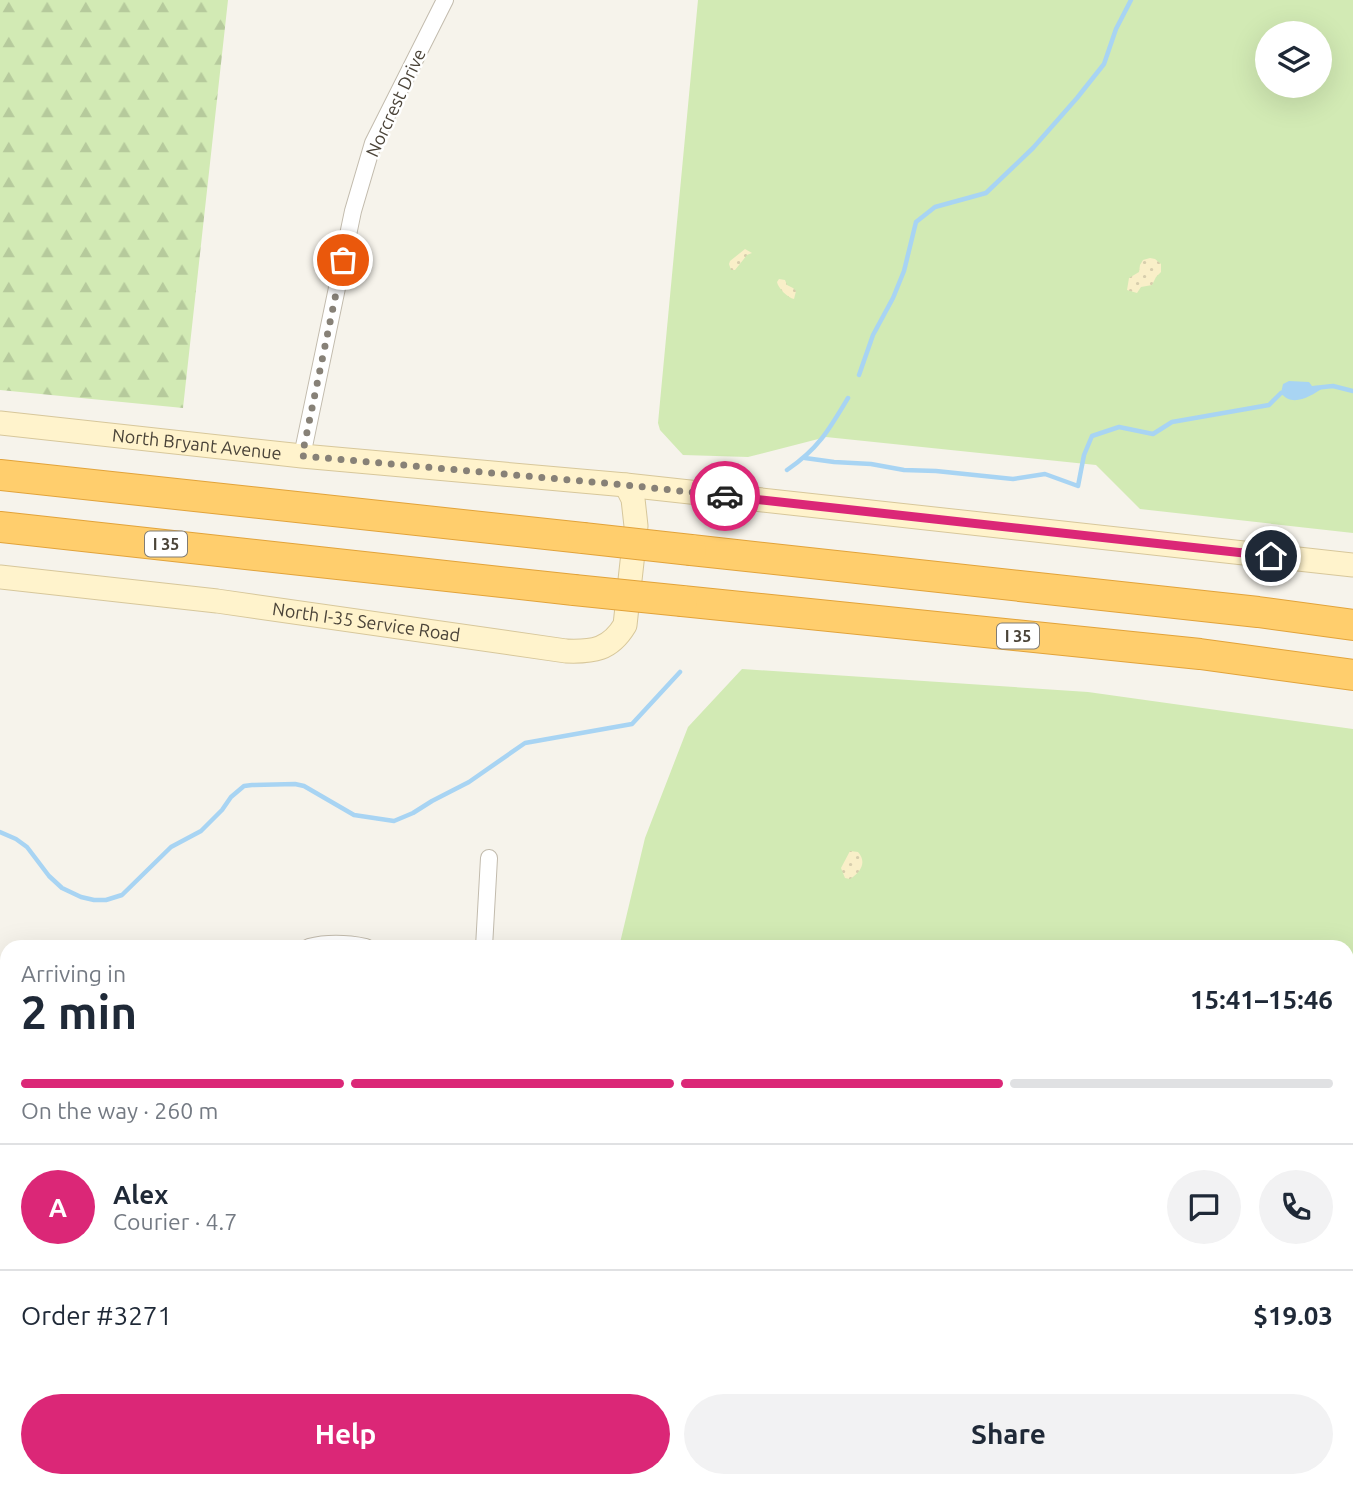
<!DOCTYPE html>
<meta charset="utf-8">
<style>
body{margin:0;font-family:Ubuntu,sans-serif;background:#f2f2f3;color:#1f2937;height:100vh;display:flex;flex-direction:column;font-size:26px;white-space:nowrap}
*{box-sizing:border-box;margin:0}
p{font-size:23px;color:#747a83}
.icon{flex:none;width:38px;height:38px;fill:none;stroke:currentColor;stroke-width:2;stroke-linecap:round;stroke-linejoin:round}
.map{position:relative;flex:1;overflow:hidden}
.sheet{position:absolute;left:0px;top:940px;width:1354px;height:548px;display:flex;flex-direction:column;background:#fff;border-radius:21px 21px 0 0;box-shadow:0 7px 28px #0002}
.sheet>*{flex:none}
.buttons{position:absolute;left:1255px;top:21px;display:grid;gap:14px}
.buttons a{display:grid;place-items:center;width:77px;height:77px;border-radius:50%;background:#fff;box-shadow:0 7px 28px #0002;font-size:35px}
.pin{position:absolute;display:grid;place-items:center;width:60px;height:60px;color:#fff;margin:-30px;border:4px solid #fff;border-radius:50%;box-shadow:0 2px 7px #0007}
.courier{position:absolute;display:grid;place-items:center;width:70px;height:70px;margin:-35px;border:5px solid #db2777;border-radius:50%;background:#fff;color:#222;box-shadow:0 2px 9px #0007}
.summary em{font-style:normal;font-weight:600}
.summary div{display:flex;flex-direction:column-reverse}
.summary{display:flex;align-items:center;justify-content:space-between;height:119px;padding:0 21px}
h1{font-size:46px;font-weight:600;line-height:52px}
.bar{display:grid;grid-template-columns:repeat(4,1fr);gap:10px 7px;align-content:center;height:84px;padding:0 21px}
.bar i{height:9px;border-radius:5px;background:#e0e1e3}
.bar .selected{background:#db2777}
.bar p{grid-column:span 4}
.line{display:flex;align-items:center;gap:18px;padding:0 21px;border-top:2px solid #e0e1e3}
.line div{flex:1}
.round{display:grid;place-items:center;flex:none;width:74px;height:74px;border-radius:37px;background:#f2f2f3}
.button{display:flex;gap:14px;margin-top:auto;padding:14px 21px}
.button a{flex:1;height:80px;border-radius:42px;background:#db2777;color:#fff;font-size:28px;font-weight:600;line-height:80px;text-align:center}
.button a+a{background:#f2f2f3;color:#1f2937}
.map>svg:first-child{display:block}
.grass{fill:#d2eab4;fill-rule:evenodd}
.forest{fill:url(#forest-firs)}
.sand{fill:url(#sand-dots)}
.water{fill:#a8d4f3}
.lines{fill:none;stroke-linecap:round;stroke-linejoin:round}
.stream{stroke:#a8d4f3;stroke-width:4.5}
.street-casing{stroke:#c2bbad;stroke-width:18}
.secondary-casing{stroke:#d7c79b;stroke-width:25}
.highway-casing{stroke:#e2a33a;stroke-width:32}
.street{stroke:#fff;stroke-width:16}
.secondary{stroke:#fff3cc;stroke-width:23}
.highway{stroke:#ffce6d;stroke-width:30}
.rail{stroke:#9a9a9a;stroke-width:4.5;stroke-dasharray:9 9;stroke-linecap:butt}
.highway-bridge-casing{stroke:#e2a33a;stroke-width:32;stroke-linecap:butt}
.highway-bridge{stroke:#ffce6d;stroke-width:30}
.done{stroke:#878177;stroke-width:7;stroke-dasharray:0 12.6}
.route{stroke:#db2777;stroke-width:9}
.labels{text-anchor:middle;stroke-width:5;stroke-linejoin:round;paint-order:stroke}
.shield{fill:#fff;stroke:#817c74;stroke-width:2}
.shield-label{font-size:16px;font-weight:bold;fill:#4b4439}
.street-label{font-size:18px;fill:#4b4439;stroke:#fff}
</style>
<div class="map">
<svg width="1353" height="1487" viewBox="0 0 1353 1487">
<defs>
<pattern id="forest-firs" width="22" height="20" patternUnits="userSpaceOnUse" patternTransform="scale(1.75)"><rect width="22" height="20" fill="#d2eab4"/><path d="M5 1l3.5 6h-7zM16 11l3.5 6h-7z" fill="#b6ca9c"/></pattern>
<pattern id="sand-dots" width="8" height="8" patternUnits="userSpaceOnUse" patternTransform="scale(1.75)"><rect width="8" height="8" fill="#f9efc8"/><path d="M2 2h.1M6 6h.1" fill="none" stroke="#d7cead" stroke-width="1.8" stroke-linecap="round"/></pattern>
</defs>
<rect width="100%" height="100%" fill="#f6f3eb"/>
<path class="grass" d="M698 0H1353V533L1140 509 1096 465 826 437 748 457 683 455 660 430 658 423ZM1267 33H1320V86H1267Z
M742 669 1088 692 1353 729V1487H384L391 1480H1348V947H619L645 838 688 727Z
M0 1438 7 1443V1480L62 1481 72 1487H0Z"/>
<path class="forest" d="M0 0H228L183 408 0 390Z
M1261 1481 1264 1487H966L929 1481Z"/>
<path class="sand" d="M745 249 752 253 747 255 735 270H731L729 264 730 261Z
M1150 258 1155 259 1161 264V272L1156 277 1152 285 1141 287 1137 293 1127 290 1129 278 1139 272 1140 265 1143 260Z
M779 279 785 280 787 285 793 288 796 291 794 299C788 298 778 288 777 282Z
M850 851 858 852C867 862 861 872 850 879L845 878 841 868Z"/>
<path class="water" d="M1289 381 1309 382 1312 386 1323 388C1311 396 1292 408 1281 393L1283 384Z"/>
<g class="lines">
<path class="stream" d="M859 375 873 335 893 298 904 271 916 222 935 207 986 193 1033 148 1077 98 1104 64 1116 29 1131 0
M1314 388 1333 386 1353 391
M805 458 834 462 871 464 904 470 936 471 1013 479 1045 474 1078 486 1084 455 1092 436 1119 427 1153 434 1172 422 1269 405 1281 393 1285 392
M787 470C818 449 829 430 848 398
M0 832 16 839 27 847 49 876 62 888 81 897 94 900H106L122 895 171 847 201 831 222 810 231 797 244 786 252 785 295 784 304 786 354 815 394 821 413 813 432 801 469 782 525 743 632 724 680 672
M0 1054 7 1062
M1150 1480 1159 1485 1178 1480
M1222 1480 1228 1487"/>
<g class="street-casing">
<path id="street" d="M302 456 353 211 373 143 445 0
M309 947C329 942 346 943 366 947
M484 947 489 858
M0 1173 7 1178
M0 1307 7 1310
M0 1330 7 1334"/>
</g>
<g class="secondary-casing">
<g id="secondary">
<path id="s1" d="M0 423 302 456 626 485 1353 565"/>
<path id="s2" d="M0 577 217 601 566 651C593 652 610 650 625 625L636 526 633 499 626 485"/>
<path d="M0 1423 7 1428"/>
<path d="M83 1480 93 1487"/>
</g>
</g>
<g class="highway-casing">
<path id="highway" d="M0 475 583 538
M0 527 574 590
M691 550 1258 612 1353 625
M682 601 1200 654 1353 675"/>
</g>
<use href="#street" class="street"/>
<use href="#secondary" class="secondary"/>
<use href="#highway" class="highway"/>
<path class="rail" d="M0 1242 7 1246
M526 1480 541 1487"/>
<g class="highway-bridge-casing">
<path id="highway-bridge" d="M583 538 691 550
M574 590 682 601"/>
</g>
<use href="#highway-bridge" class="highway-bridge"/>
</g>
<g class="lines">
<path class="done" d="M343 260 302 456 626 485 725 496"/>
<path class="route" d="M725 496 1271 556"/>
</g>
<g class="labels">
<g class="shield">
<rect x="145" y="531.5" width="42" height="25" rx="5"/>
<rect x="997" y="623.5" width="42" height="25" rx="5"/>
</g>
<g class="shield-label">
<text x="166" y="550">I 35</text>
<text x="1018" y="642">I 35</text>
</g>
<g class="street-label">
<text transform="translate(396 103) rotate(-65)" y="6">Norcrest Drive</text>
<text dy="6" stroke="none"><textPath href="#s1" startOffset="198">North Bryant Avenue</textPath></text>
<text dy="6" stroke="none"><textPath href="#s2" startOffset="369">North I-35 Service Road</textPath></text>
</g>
</g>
</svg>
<div class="buttons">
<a><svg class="icon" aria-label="layers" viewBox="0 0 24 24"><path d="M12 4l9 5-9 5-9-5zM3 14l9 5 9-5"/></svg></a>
</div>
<div class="pin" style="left:343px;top:260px;background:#ea580c"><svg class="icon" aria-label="bag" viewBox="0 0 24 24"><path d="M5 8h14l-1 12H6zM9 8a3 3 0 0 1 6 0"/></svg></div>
<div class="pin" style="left:1271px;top:556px;background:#1f2937"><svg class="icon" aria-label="home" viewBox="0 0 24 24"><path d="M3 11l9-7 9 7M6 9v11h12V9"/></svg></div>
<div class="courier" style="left:725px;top:496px"><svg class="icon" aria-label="car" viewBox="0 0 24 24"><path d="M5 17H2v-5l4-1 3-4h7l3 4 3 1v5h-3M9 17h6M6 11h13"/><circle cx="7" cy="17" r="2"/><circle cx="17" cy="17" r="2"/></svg></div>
<section class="sheet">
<div class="summary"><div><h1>2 min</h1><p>Arriving in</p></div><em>15:41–15:46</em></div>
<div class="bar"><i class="selected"></i><i class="selected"></i><i class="selected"></i><i></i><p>On the way · 260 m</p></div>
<div class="line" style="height:126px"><b class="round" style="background:#db2777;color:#fff">A</b><div><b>Alex</b><p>Courier · 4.7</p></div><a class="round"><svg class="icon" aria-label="chat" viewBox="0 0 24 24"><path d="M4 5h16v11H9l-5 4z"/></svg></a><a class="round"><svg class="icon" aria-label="phone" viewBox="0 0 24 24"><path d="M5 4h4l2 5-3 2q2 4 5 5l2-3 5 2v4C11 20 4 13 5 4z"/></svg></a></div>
<div class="line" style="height:91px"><div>Order #3271</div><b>$19.03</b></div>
<div class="button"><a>Help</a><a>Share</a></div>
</section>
</div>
